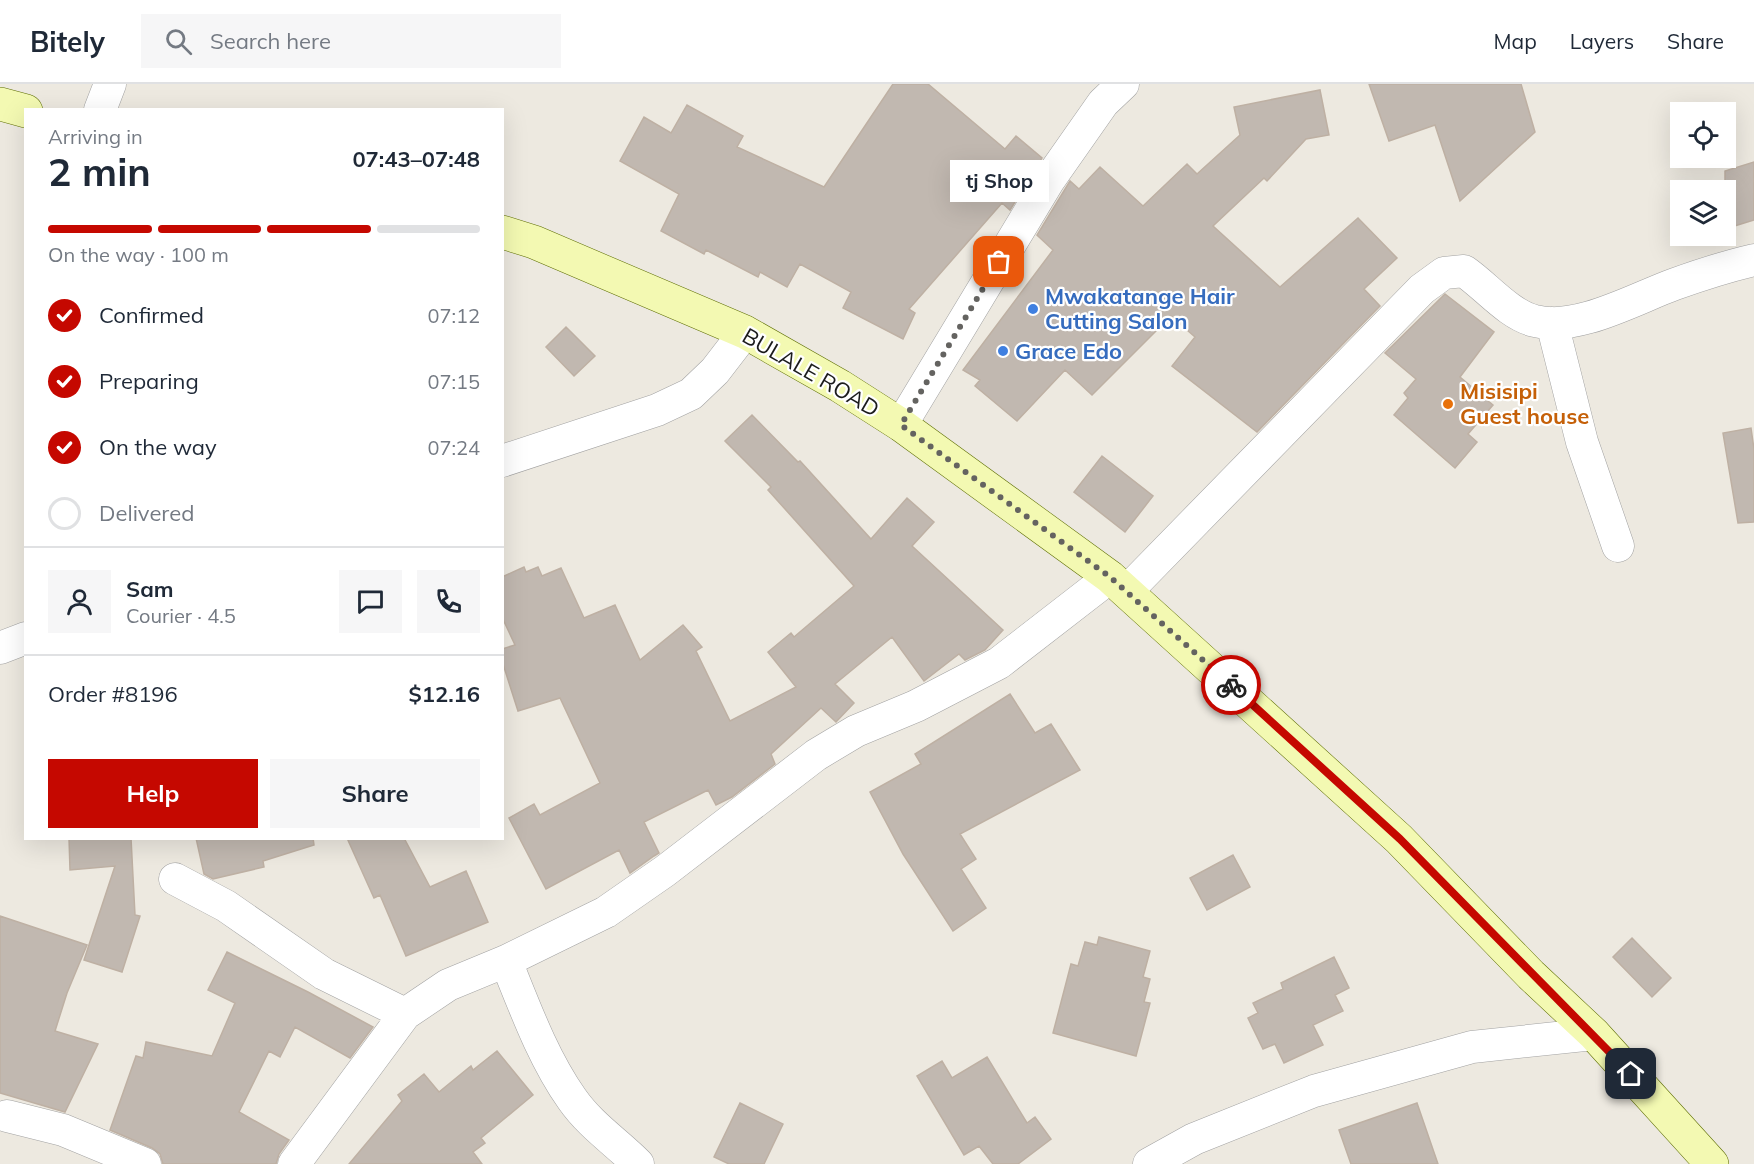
<!DOCTYPE html>
<meta charset="utf-8">
<style>
body{margin:0;font-family:Mulish,sans-serif;background:#f6f6f7;color:#1f2937;height:100vh;display:flex;flex-direction:column;font-size:22px;white-space:nowrap}
*{box-sizing:border-box;margin:0}
p{font-size:20px;color:#747a83}
.icon{flex:none;width:33px;height:33px;fill:none;stroke:currentColor;stroke-width:2;stroke-linecap:round;stroke-linejoin:round}
.map{position:relative;flex:1;overflow:hidden}
.details{position:absolute;left:24px;top:24px;width:480px;height:732px;display:flex;flex-direction:column;background:#fff;border-radius:0px;box-shadow:0 6px 24px #0002}
.details>*{flex:none}
.buttons{position:absolute;left:1670px;top:18px;display:grid;gap:12px}
.buttons a{display:grid;place-items:center;width:66px;height:66px;border-radius:0px;background:#fff;box-shadow:0 6px 24px #0002;font-size:30px}
.pin{position:absolute;display:grid;place-items:center;width:51px;height:51px;color:#fff;margin:-26px;border-radius:12px;box-shadow:0 3px 9px #0006}
.courier{position:absolute;display:grid;place-items:center;width:60px;height:60px;margin:-30px;border:4px solid #c50800;border-radius:50%;background:#fff;color:#222;box-shadow:0 2px 8px #0007}
.bubble{position:absolute;height:42px;border-radius:0px;background:#fff;box-shadow:0 6px 24px #0002;font-size:20px;font-weight:700;line-height:42px;text-align:center}
.headline em{font-style:normal;font-weight:700}
.headline div{display:flex;flex-direction:column-reverse}
.headline{display:flex;align-items:center;justify-content:space-between;height:102px;padding:0 24px}
h1{font-size:39px;font-weight:700;line-height:45px}
.bar{display:grid;grid-template-columns:repeat(4,1fr);gap:9px 6px;align-content:center;height:72px;padding:0 24px}
.bar i{height:8px;border-radius:4px;background:#e0e1e3}
.bar .current{background:#c50800}
.bar p{grid-column:span 4}
.line{display:flex;align-items:center;gap:15px;padding:0 24px;border-top:2px solid #e0e1e3}
.line div{flex:1}
.round{display:grid;place-items:center;flex:none;width:63px;height:63px;border-radius:0px;background:#f6f6f7}
ol{padding:0 24px;list-style:none}
li{display:flex;align-items:center;gap:18px;height:66px}
li p{margin-inline-start:auto}
li .icon{padding:6px;border-radius:50%;background:#c50800;color:#fff;stroke-width:4}
li:last-child{color:#747a83}
li i{width:33px;height:33px;border:3px solid #e0e1e3;border-radius:50%}
.cta{display:flex;gap:12px;margin-top:auto;padding:12px 24px}
.cta a{flex:1;height:69px;border-radius:0px;background:#c50800;color:#fff;font-size:24px;font-weight:700;line-height:69px;text-align:center}
.cta a+a{background:#f6f6f7;color:#1f2937}
header{display:flex;align-items:center;gap:36px;box-sizing:border-box;height:84px;padding:0 30px;background:#fff;border-bottom:2px solid #e0e1e3}
header strong{font-size:28px}
nav{display:flex;gap:33px;margin-inline-start:auto;font-size:21px}
.search{width:420px;height:54px;background:#f6f6f7;display:flex;align-items:center;gap:15px;box-sizing:border-box;padding:0 21px;border-radius:0px;color:#747a83;font-size:22px}
.map>svg:first-child{display:block}
.building{fill:#c1b8b0;stroke:#beb0a3;stroke-width:1.5}
.lines{fill:none;stroke-linecap:round;stroke-linejoin:round}
.street-casing{stroke:#a2a2a2;stroke-width:33}
.secondary-casing{stroke:#5f6f05;stroke-width:34}
.street{stroke:#fff;stroke-width:32}
.secondary{stroke:#f3f9b2;stroke-width:33}
.done{stroke:#646360;stroke-width:6;stroke-dasharray:0 10.8}
.route{stroke:#c50800;stroke-width:8}
.shop-dot{fill:#3f7fe0;stroke:#fff;stroke-width:2}
.food-dot{fill:#e8710a;stroke:#fff;stroke-width:2}
.labels{text-anchor:middle;stroke-width:4.5;stroke-linejoin:round;paint-order:stroke}
.shop-label{font-size:22px;font-weight:bold;fill:#366cbe;stroke:#fff;text-anchor:start}
.street-label{font-size:22px;fill:#1b1b1b;stroke:#fff}
.food-label{font-size:22px;font-weight:bold;fill:#c56008;stroke:#fff;text-anchor:start}
</style>
<header>
<strong>Bitely</strong>
<div class="search"><svg class="icon" aria-label="search" viewBox="0 0 24 24"><circle cx="10" cy="10" r="6"/><path d="M15 15l6 6"/></svg>Search here</div>
<nav><a>Map</a><a>Layers</a><a>Share</a></nav>
</header>
<div class="map">
<svg width="1754" height="1080" viewBox="0 0 1754 1080">
<rect width="100%" height="100%" fill="#ede9e0"/>
<path class="building" d="M893 0H928L1005 65 1016 52 1042 74 1010 126 1002 119 909 225 915 229 903 255 843 224 851 208 800 180 787 203 760 188 758 193 706 166 704 170 661 147 679 110 620 77 644 33 671 49 687 21 743 52 737 63 824 103Z
M1369 0H1521L1535 48 1460 117 1435 41 1389 57Z
M1320 6 1329 51 1306 55 1267 97 1264 94 1213 142 1280 203 1358 134 1397 174 1364 205 1380 222 1257 348 1172 282 1195 253 1171 232 1092 311 1065 286 1017 337 975 302 980 296 963 286 1053 166 1037 151 1070 97 1079 105 1100 83 1143 122 1187 80 1197 90 1240 51 1234 23Z
M1754 78V136L1725 145V87Z
M1445 210 1494 248 1460 293 1493 321 1468 350 1477 358 1455 384 1394 331 1408 314 1404 309 1416 295 1385 269Z
M566 243 595 272 574 292 546 263Z
M752 331 798 378 800 377 871 455 907 414 934 438 912 462 1003 546 985 566 965 576 959 570 924 597 892 553 835 600 854 619 836 638 821 624 771 670 775 680 732 713 716 721 708 706 644 738 659 769 654 772 630 789 619 766 546 805 509 734 534 720 540 731 600 699 560 614 518 627 502 577V565L515 561 502 533V493L524 483 526 488 538 483 542 492 561 484 584 534 615 521 640 576 683 541 702 563 696 567 730 637 796 603 768 568 791 549 794 553 854 502 768 406 771 403 725 357Z
M1751 344 1754 365V438L1738 439 1723 349Z
M1102 372 1153 412 1125 448 1074 408Z
M1010 610 1035 649 1051 640 1080 686 960 750 976 775 961 785 986 824 953 847 903 770 870 708 921 680 915 670Z
M69 754H131L135 831 140 832 122 888 84 876 115 782 70 786Z
M196 754H313L314 761 263 777 264 783 213 795 204 790Z
M347 754H404L430 803 466 787 488 838 406 872 380 811 374 814Z
M1233 771 1250 803 1207 826 1190 794Z
M0 832 87 861 67 909 55 947 98 960 65 1028 0 1009Z
M1099 853 1150 867 1143 893 1150 895 1144 918 1150 919 1136 972 1053 949 1071 880 1078 882 1085 858 1097 861Z
M1632 854 1671 894 1652 913 1613 873Z
M227 868 308 908 373 943 350 974 295 943 280 973 269 967 239 1028 289 1056 279 1070 276 1080H163L160 1070 152 1064 110 1046 136 972 143 974 146 958 212 972 235 919 208 906Z
M1334 873 1349 904 1335 911 1343 927 1313 941 1323 961 1284 979 1275 960 1263 965 1248 934 1258 929 1253 919 1283 905 1281 899Z
M497 967 533 1011 481 1054 485 1059 473 1068 482 1080H349L402 1017 398 1011 424 990 439 1008 471 982 473 986Z
M987 973 1027 1039 1035 1033 1051 1055 1018 1080H993L979 1062 964 1071 917 992 942 977 952 994Z
M740 1019 783 1040 764 1080H729L714 1073Z
M1417 1019 1438 1080H1351L1339 1046Z"/>
<g class="lines">
<g class="street-casing">
<path id="street" d="M100 26 110 0
M1552 239 1582 358 1618 462
M901 341 1049 96 1103 19 1123 0
M502 377 657 326 691 310 715 287 745 248
M1127 507 1422 205 1444 189 1464 187C1486 202 1509 231 1535 237 1577 248 1636 214 1675 200 1700 191 1728 182 1754 176
M0 564 26 554
M175 795 226 822 324 890 405 930
M506 877C525 924 543 974 572 1015 590 1041 616 1058 638 1080
M7 1032 63 1046 145 1080
M294 1080 405 930 448 901 506 877 606 828 665 787 816 671 856 647 916 622 999 579 1110 493
M1149 1080 1194 1055 1314 1007 1472 963 1594 950"/>
</g>
<g class="secondary-casing">
<path id="secondary" d="M0 20 26 27
M502 148 534 158 745 248 840 302 901 341 1110 493 1399 755 1531 891 1594 950 1712 1080"/>
</g>
<use href="#street" class="street"/>
<use href="#secondary" class="secondary"/>
</g>
<g class="lines">
<path class="done" d="M999 178 901 341 1110 493 1231 601"/>
<path class="route" d="M1231 601 1400 755 1631 990"/>
</g>
<g class="shop-dot">
<circle cx="1033" cy="225" r="6"/>
<circle cx="1003" cy="267" r="6"/>
</g>
<circle class="food-dot" cx="1448" cy="320" r="6"/>
<g class="labels">
<g class="shop-label">
<text x="1045" y="220">Mwakatange Hair<tspan x="1045" dy="25">Cutting Salon</tspan></text>
<text x="1015" y="275">Grace Edo</text>
</g>
<g class="street-label">
<text transform="translate(811 288) rotate(30)" y="8">BULALE ROAD</text>
</g>
<g class="food-label">
<text x="1460" y="315">Misisipi<tspan x="1460" dy="25">Guest house</tspan></text>
</g>
</g>
</svg>
<div class="buttons">
<a><svg class="icon" aria-label="locate" viewBox="0 0 24 24"><circle cx="12" cy="12" r="6"/><path d="M12 2v4M12 18v4M2 12h4M18 12h4"/></svg></a>
<a><svg class="icon" aria-label="layers" viewBox="0 0 24 24"><path d="M12 4l9 5-9 5-9-5zM3 14l9 5 9-5"/></svg></a>
</div>
<div class="pin" style="left:999px;top:178px;background:#ea580c"><svg class="icon" aria-label="bag" viewBox="0 0 24 24"><path d="M5 8h14l-1 12H6zM9 8a3 3 0 0 1 6 0"/></svg></div>
<div class="pin" style="left:1631px;top:990px;background:#1f2937"><svg class="icon" aria-label="home" viewBox="0 0 24 24"><path d="M3 11l9-7 9 7M6 9v11h12V9"/></svg></div>
<div class="courier" style="left:1231px;top:601px"><svg class="icon" aria-label="bike" viewBox="0 0 24 24"><circle cx="6" cy="16" r="4"/><circle cx="18" cy="16" r="4"/><path d="M6 16l4-8h5l3 8M10 8l3 8H6M13 5h3"/></svg></div>
<div class="bubble" style="left:950px;top:76px;width:99px">tj Shop</div>
<section class="details">
<div class="headline"><div><h1>2 min</h1><p>Arriving in</p></div><em>07:43–07:48</em></div>
<div class="bar"><i class="current"></i><i class="current"></i><i class="current"></i><i></i><p>On the way · 100 m</p></div>
<ol>
<li><svg class="icon" aria-label="check" viewBox="0 0 24 24"><path d="M5 12l5 5 9-10"/></svg>Confirmed<p>07:12</p></li>
<li><svg class="icon" aria-label="check" viewBox="0 0 24 24"><path d="M5 12l5 5 9-10"/></svg>Preparing<p>07:15</p></li>
<li><svg class="icon" aria-label="check" viewBox="0 0 24 24"><path d="M5 12l5 5 9-10"/></svg>On the way<p>07:24</p></li>
<li><i></i>Delivered</li>
</ol>
<div class="line" style="height:108px"><a class="round"><svg class="icon" aria-label="person" viewBox="0 0 24 24"><circle cx="12" cy="8" r="4"/><path d="M4 21q1-7 8-7t8 7"/></svg></a><div><b>Sam</b><p>Courier · 4.5</p></div><a class="round"><svg class="icon" aria-label="chat" viewBox="0 0 24 24"><path d="M4 5h16v11H9l-5 4z"/></svg></a><a class="round"><svg class="icon" aria-label="phone" viewBox="0 0 24 24"><path d="M5 4h4l2 5-3 2q2 4 5 5l2-3 5 2v4C11 20 4 13 5 4z"/></svg></a></div>
<div class="line" style="height:78px"><div>Order #8196</div><b>$12.16</b></div>
<div class="cta"><a>Help</a><a>Share</a></div>
</section>
</div>
